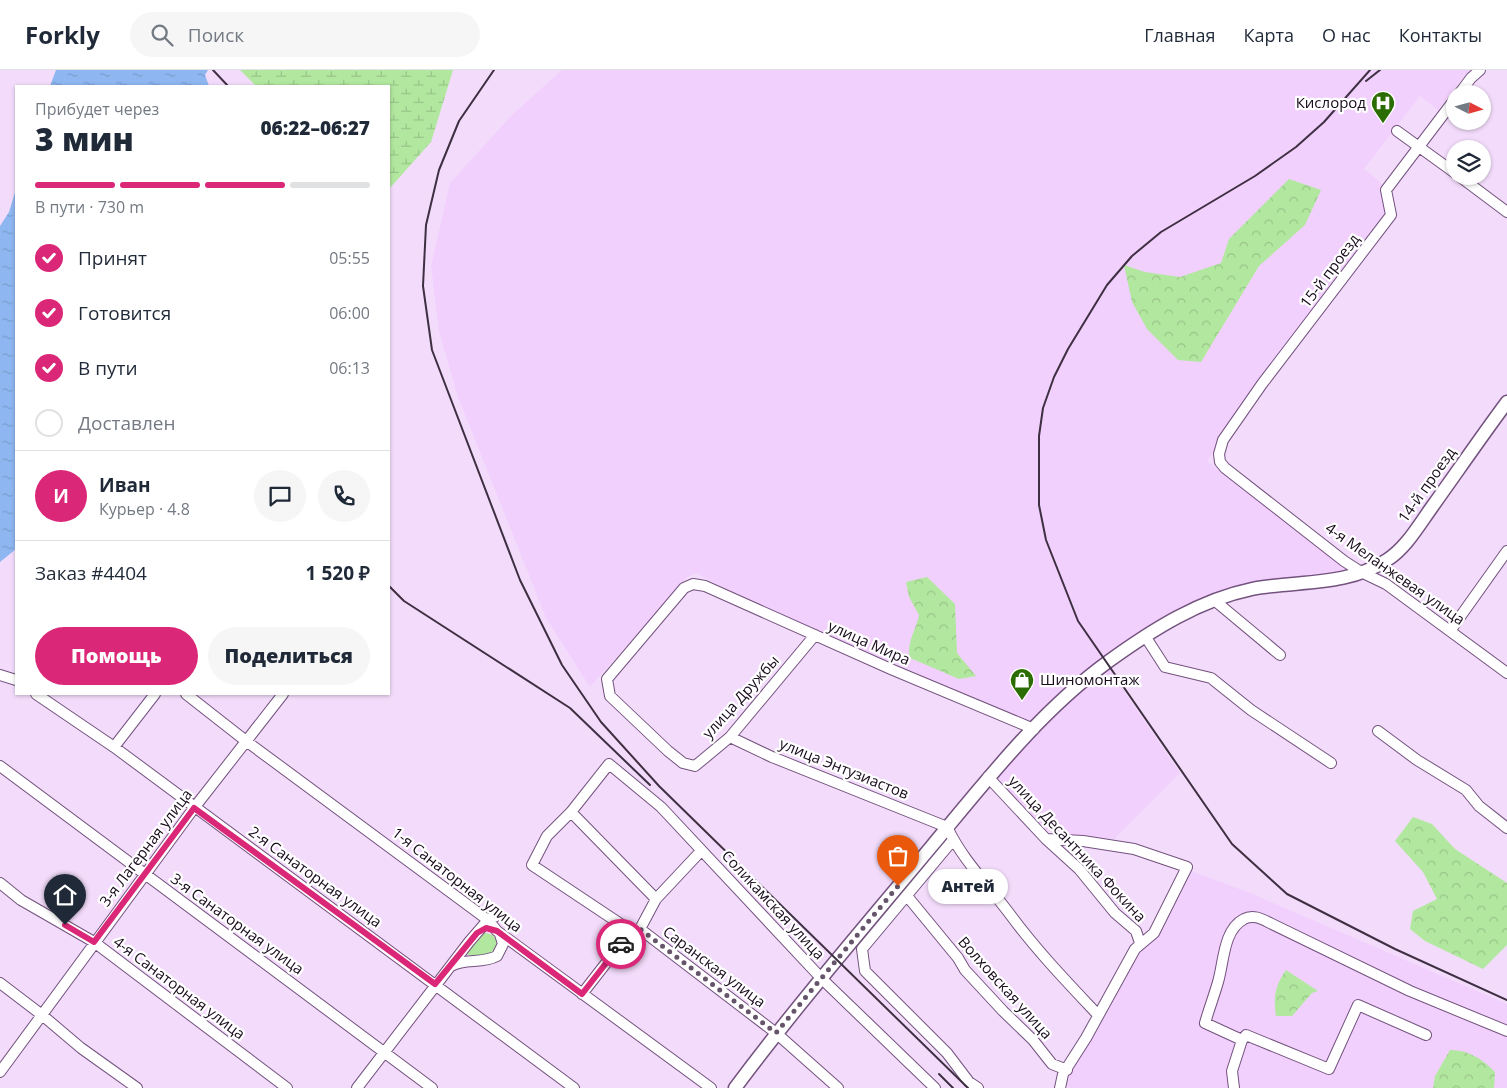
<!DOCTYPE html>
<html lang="ru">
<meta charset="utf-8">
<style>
body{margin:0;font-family:"Open Sans",sans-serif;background:#f6f6f7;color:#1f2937;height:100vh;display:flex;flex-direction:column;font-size:19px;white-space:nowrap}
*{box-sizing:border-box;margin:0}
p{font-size:16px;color:#747a83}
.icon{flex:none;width:28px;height:28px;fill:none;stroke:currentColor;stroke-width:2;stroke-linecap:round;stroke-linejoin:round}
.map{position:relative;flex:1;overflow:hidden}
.sheet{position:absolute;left:15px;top:15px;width:375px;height:610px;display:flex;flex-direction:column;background:#fff;border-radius:0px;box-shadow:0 1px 4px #0004}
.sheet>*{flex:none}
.needle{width:32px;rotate:96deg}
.controls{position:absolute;left:1446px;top:15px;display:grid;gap:10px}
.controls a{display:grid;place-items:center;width:45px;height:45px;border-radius:50%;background:#fff;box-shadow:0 1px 4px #0004;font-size:25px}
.pin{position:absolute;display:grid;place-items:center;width:42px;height:42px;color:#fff;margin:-51px -21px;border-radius:50% 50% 50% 0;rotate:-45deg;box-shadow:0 0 5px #0007}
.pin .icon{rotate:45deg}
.courier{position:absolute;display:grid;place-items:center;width:50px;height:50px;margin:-25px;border:4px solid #db2777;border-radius:50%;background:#fff;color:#222;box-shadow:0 1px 6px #0007}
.bubble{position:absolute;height:35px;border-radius:18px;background:#fff;box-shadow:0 1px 4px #0004;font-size:16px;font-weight:800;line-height:35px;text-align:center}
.summary em{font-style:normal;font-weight:800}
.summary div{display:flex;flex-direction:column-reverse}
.summary{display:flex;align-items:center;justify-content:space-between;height:85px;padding:0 20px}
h1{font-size:32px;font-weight:800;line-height:38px}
.bar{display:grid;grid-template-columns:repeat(4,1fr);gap:8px 5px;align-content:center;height:60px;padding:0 20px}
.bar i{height:6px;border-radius:4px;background:#e0e1e3}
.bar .current{background:#db2777}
.bar p{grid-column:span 4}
.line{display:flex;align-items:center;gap:12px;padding:0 20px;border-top:1px solid #e0e1e3}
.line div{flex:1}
.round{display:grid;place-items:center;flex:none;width:52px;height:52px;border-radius:26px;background:#f6f6f7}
ol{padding:0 20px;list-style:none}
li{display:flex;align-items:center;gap:15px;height:55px}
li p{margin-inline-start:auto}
li .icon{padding:5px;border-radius:50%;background:#db2777;color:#fff;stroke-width:4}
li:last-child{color:#747a83}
li i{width:28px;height:28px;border:2px solid #e0e1e3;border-radius:50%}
.primary-button{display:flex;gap:10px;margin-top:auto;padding:10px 20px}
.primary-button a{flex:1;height:58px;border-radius:30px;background:#db2777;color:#fff;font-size:20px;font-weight:800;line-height:58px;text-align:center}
.primary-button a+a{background:#f6f6f7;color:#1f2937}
header{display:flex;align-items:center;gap:30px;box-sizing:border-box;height:70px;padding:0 25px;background:#fff;border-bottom:1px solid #e0e1e3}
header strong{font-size:24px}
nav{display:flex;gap:28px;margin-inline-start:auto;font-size:18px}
.search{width:350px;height:45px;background:#f6f6f7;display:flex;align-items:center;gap:12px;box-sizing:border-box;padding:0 18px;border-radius:28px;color:#747a83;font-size:19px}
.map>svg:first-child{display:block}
.built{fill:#f2d0fd}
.grass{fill:#b2e79f}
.forest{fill:url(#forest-crowns)}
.wetland{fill:url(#wetland-marsh)}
.water{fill:url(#water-ripples)}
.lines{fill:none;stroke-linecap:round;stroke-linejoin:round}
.minor-casing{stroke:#73527e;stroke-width:12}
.major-casing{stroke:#73527e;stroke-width:15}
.minor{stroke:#fff;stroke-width:10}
.major{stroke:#fff;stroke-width:12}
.rail{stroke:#3e2f42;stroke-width:2}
.done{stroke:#65546a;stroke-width:5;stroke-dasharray:0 9}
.route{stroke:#db2777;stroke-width:6}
.labels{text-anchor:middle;stroke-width:4.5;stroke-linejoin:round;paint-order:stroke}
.poi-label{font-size:15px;fill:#180b1c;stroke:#fff;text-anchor:end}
.street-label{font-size:15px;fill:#180b1c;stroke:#fff}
</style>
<header>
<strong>Forkly</strong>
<div class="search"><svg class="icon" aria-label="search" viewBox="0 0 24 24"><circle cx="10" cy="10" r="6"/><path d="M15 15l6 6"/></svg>Поиск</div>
<nav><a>Главная</a><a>Карта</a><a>О нас</a><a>Контакты</a></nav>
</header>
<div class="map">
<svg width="1507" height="1018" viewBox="0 0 1507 1018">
<defs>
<pattern id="forest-crowns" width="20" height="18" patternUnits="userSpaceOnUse" patternTransform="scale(1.25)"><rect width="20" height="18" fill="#b2e79f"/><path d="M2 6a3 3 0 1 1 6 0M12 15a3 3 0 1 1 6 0" fill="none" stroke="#98c588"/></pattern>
<pattern id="wetland-marsh" width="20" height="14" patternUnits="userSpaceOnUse" patternTransform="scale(1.25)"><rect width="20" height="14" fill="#b2e79f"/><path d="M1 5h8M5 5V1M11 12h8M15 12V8" fill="none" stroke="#98c588"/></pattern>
<pattern id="water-ripples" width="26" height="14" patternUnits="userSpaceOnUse" patternTransform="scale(1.25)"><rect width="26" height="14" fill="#8eb7f1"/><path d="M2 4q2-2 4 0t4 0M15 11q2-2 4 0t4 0" fill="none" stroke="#7a9cce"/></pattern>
</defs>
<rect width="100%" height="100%" fill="#f3dcfb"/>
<path class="built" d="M562 0H1472L1464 6 1438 40 1420 26 1364 99 1385 116 1388 144 1260 313 1207 391 1347 499 1333 505 1169 545 1033 653 754 534 696 503 687 507 590 617 546 548 458 327 439 262 431 196 450 113 512 45Z
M1107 596 1180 703 1114 769 1075 765 1044 759 1032 750 992 710 1047 650Z
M1188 800 1248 822 1507 934V1018H1069L1063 1012 1142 870 1155 861Z"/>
<path class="grass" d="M484 863C496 863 499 872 495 881L476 887 468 885 467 882Z"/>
<path class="forest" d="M1289 109 1321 120 1305 155 1259 196 1201 292 1178 290 1147 259 1132 232 1124 195 1145 202 1180 207 1221 193 1229 169Z
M927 507 955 534 957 583 976 606 959 609 910 588C906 573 916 560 919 545L909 527 906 512Z
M1413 747 1432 754 1455 779 1507 813V875L1483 899 1425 871 1410 859 1413 841 1437 829 1423 802 1395 771Z
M1286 900 1318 921 1312 923 1292 946H1276C1273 929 1275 915 1286 900Z
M1450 980C1469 980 1482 989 1495 1002L1494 1018H1433L1435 1006Z"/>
<path class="wetland" d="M240 0H453L431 72 389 119V16H256Z"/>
<path class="water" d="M56 0H208L205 5 209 16H50Z
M16 119V479L0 492V156L9 142Z"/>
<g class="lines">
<g class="minor-casing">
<path id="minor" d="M1459 24 1471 8 1480 0
M1455 29 1386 120 1391 145 1262 314 1223 370 1219 384 1220 392 1225 398 1344 491 1361 502 1386 514 1507 603
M1397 61 1455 103
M1459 106 1507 142
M1214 530 1280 585
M1450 561 1507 481
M815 565 730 667 695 696 683 693 668 681 610 626 607 609 684 518 693 514 705 516 893 600 1034 659
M1145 566 1165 597 1211 608 1251 640 1331 693
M0 605 16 610
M36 624 114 677 574 1018
M186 624 246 671 488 850 497 861 711 1018
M1378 661 1417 690 1466 720 1479 736 1507 758
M730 667 772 687 947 757C963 791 990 817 1012 847 1038 882 1068 913 1098 945
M114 677 155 624
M0 696 432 1018
M988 707 1046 769 1079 799 1115 843 1136 861 1140 873
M571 742 656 829
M1046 769 1083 771 1134 779 1187 797 1154 863 1135 879 1086 968 1063 1004 1060 1018
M953 770 862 879 865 901 947 983 969 1012 978 1018
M0 813 21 830 94 872 287 1018
M907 826 958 888 965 900 1003 941 1033 970 1052 994 1067 1000
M640 859 776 963 838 1018
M631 861 532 795 547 766 571 742 609 694 661 737 822 909 935 1018
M451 896C465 888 482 894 497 886L503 874 500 864
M0 913 42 945 81 978 137 1018
M582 924 631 861 640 859 656 829 701 781
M1242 970 1246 965 1329 999 1358 935 1426 965
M0 1002 194 738 283 624
M357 1018 469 872 488 850 496 846
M1234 1018 1232 1001 1242 970 1205 953C1209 939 1214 926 1218 912 1224 892 1223 860 1244 849 1253 844 1262 849 1270 853L1410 921 1507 961"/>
</g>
<g class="major-casing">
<path id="major" d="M735 1018C797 935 865 856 931 777 986 711 1040 641 1109 591 1152 560 1199 530 1252 519 1298 510 1346 517 1387 490 1406 478 1419 455 1432 437 1457 402 1481 367 1507 332"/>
</g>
<use href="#minor" class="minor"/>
<use href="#major" class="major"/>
<path class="rail" d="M213 0 228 16
M494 0 459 51 439 100 426 155 423 216 432 280 520 510 562 595 601 652 659 716 968 1018
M1370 0 1324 52 1296 77 1255 106 1161 162 1132 186 1107 215 1068 279 1054 307 1043 338 1039 366V435L1046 470 1078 551 1232 774 1287 824 1395 879 1507 930
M1366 11 1380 0
M389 516 404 531 570 638 650 715
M939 1004 953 1018"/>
</g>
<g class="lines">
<path class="done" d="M621 874 631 861 640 859 776 963 898 816"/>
<path class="route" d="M65 855 94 872 194 738 435 914 477 863 486 858 497 861 582 924 621 874"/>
</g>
<defs>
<g id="hospital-pin" transform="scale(1.25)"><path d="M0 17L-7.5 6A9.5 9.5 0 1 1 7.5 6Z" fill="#2b6d02" stroke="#fff"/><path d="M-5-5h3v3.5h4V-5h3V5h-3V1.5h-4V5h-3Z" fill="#fff"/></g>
<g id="shop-pin" transform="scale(1.25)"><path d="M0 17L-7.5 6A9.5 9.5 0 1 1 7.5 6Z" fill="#2b6d02" stroke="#fff"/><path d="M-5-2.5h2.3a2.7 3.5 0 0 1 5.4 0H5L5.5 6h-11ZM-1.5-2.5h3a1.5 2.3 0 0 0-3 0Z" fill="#fff"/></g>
</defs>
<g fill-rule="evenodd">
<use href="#hospital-pin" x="1383" y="33"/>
<use href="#shop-pin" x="1022" y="610"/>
</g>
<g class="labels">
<g class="poi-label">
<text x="1366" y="38">Кислород</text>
<text x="1040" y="615" text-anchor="start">Шиномонтаж</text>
</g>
<g class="street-label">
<text transform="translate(1330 201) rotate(-53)" y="5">15-й проезд</text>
<text transform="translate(1427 415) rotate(-55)" y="5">14-й проезд</text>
<text transform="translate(1395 504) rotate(35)" y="5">4-я Меланжевая улица</text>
<text transform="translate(869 573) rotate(24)" y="5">улица Мира</text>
<text transform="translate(741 627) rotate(-48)" y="5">улица Дружбы</text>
<text transform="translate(844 699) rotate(22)" y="5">улица Энтузиастов</text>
<text transform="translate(146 778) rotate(-53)" y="5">3-я Лагерная улица</text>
<text transform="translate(1077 779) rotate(47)" y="5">улица Десантника Фокина</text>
<text transform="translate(315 807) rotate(36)" y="5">2-я Санаторная улица</text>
<text transform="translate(457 810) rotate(38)" y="5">1-я Санаторная улица</text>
<text transform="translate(773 835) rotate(47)" y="5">Соликамская улица</text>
<text transform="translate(237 854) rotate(36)" y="5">3-я Санаторная улица</text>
<text transform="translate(714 897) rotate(37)" y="5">Саранская улица</text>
<text transform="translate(179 918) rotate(37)" y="5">4-я Санаторная улица</text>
<text transform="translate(1005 918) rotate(48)" y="5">Волховская улица</text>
</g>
</g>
</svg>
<div class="controls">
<a><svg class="needle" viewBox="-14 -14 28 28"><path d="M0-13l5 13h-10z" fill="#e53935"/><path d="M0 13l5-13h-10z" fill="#747a83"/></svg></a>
<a><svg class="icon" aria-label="layers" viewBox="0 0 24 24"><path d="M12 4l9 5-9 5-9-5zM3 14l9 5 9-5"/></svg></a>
</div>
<div class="pin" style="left:898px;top:816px;background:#ea580c"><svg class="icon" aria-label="bag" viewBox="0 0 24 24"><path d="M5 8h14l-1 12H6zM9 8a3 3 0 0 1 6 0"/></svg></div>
<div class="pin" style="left:65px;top:855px;background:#1f2937"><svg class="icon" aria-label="home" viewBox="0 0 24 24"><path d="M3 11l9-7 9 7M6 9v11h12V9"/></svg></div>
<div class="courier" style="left:621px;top:874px"><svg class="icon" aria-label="car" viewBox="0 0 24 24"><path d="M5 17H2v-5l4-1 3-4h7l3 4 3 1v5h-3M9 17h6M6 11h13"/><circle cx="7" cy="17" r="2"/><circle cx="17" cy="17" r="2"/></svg></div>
<div class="bubble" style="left:928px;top:799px;width:80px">Антей</div>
<section class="sheet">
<div class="summary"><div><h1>3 мин</h1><p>Прибудет через</p></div><em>06:22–06:27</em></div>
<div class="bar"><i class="current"></i><i class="current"></i><i class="current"></i><i></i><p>В пути · 730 m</p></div>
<ol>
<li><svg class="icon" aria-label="check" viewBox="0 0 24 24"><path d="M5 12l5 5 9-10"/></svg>Принят<p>05:55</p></li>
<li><svg class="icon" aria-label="check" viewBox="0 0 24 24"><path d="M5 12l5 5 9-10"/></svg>Готовится<p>06:00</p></li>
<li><svg class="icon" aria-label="check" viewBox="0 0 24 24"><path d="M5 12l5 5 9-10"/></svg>В пути<p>06:13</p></li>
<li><i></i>Доставлен</li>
</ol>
<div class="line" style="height:90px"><b class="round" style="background:#db2777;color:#fff">И</b><div><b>Иван</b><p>Курьер · 4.8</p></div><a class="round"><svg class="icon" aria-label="chat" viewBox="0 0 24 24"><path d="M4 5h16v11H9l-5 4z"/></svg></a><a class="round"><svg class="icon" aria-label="phone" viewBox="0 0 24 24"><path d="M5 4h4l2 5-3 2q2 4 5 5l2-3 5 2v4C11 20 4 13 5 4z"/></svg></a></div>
<div class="line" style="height:65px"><div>Заказ #4404</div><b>1 520 ₽</b></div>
<div class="primary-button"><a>Помощь</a><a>Поделиться</a></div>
</section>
</div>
